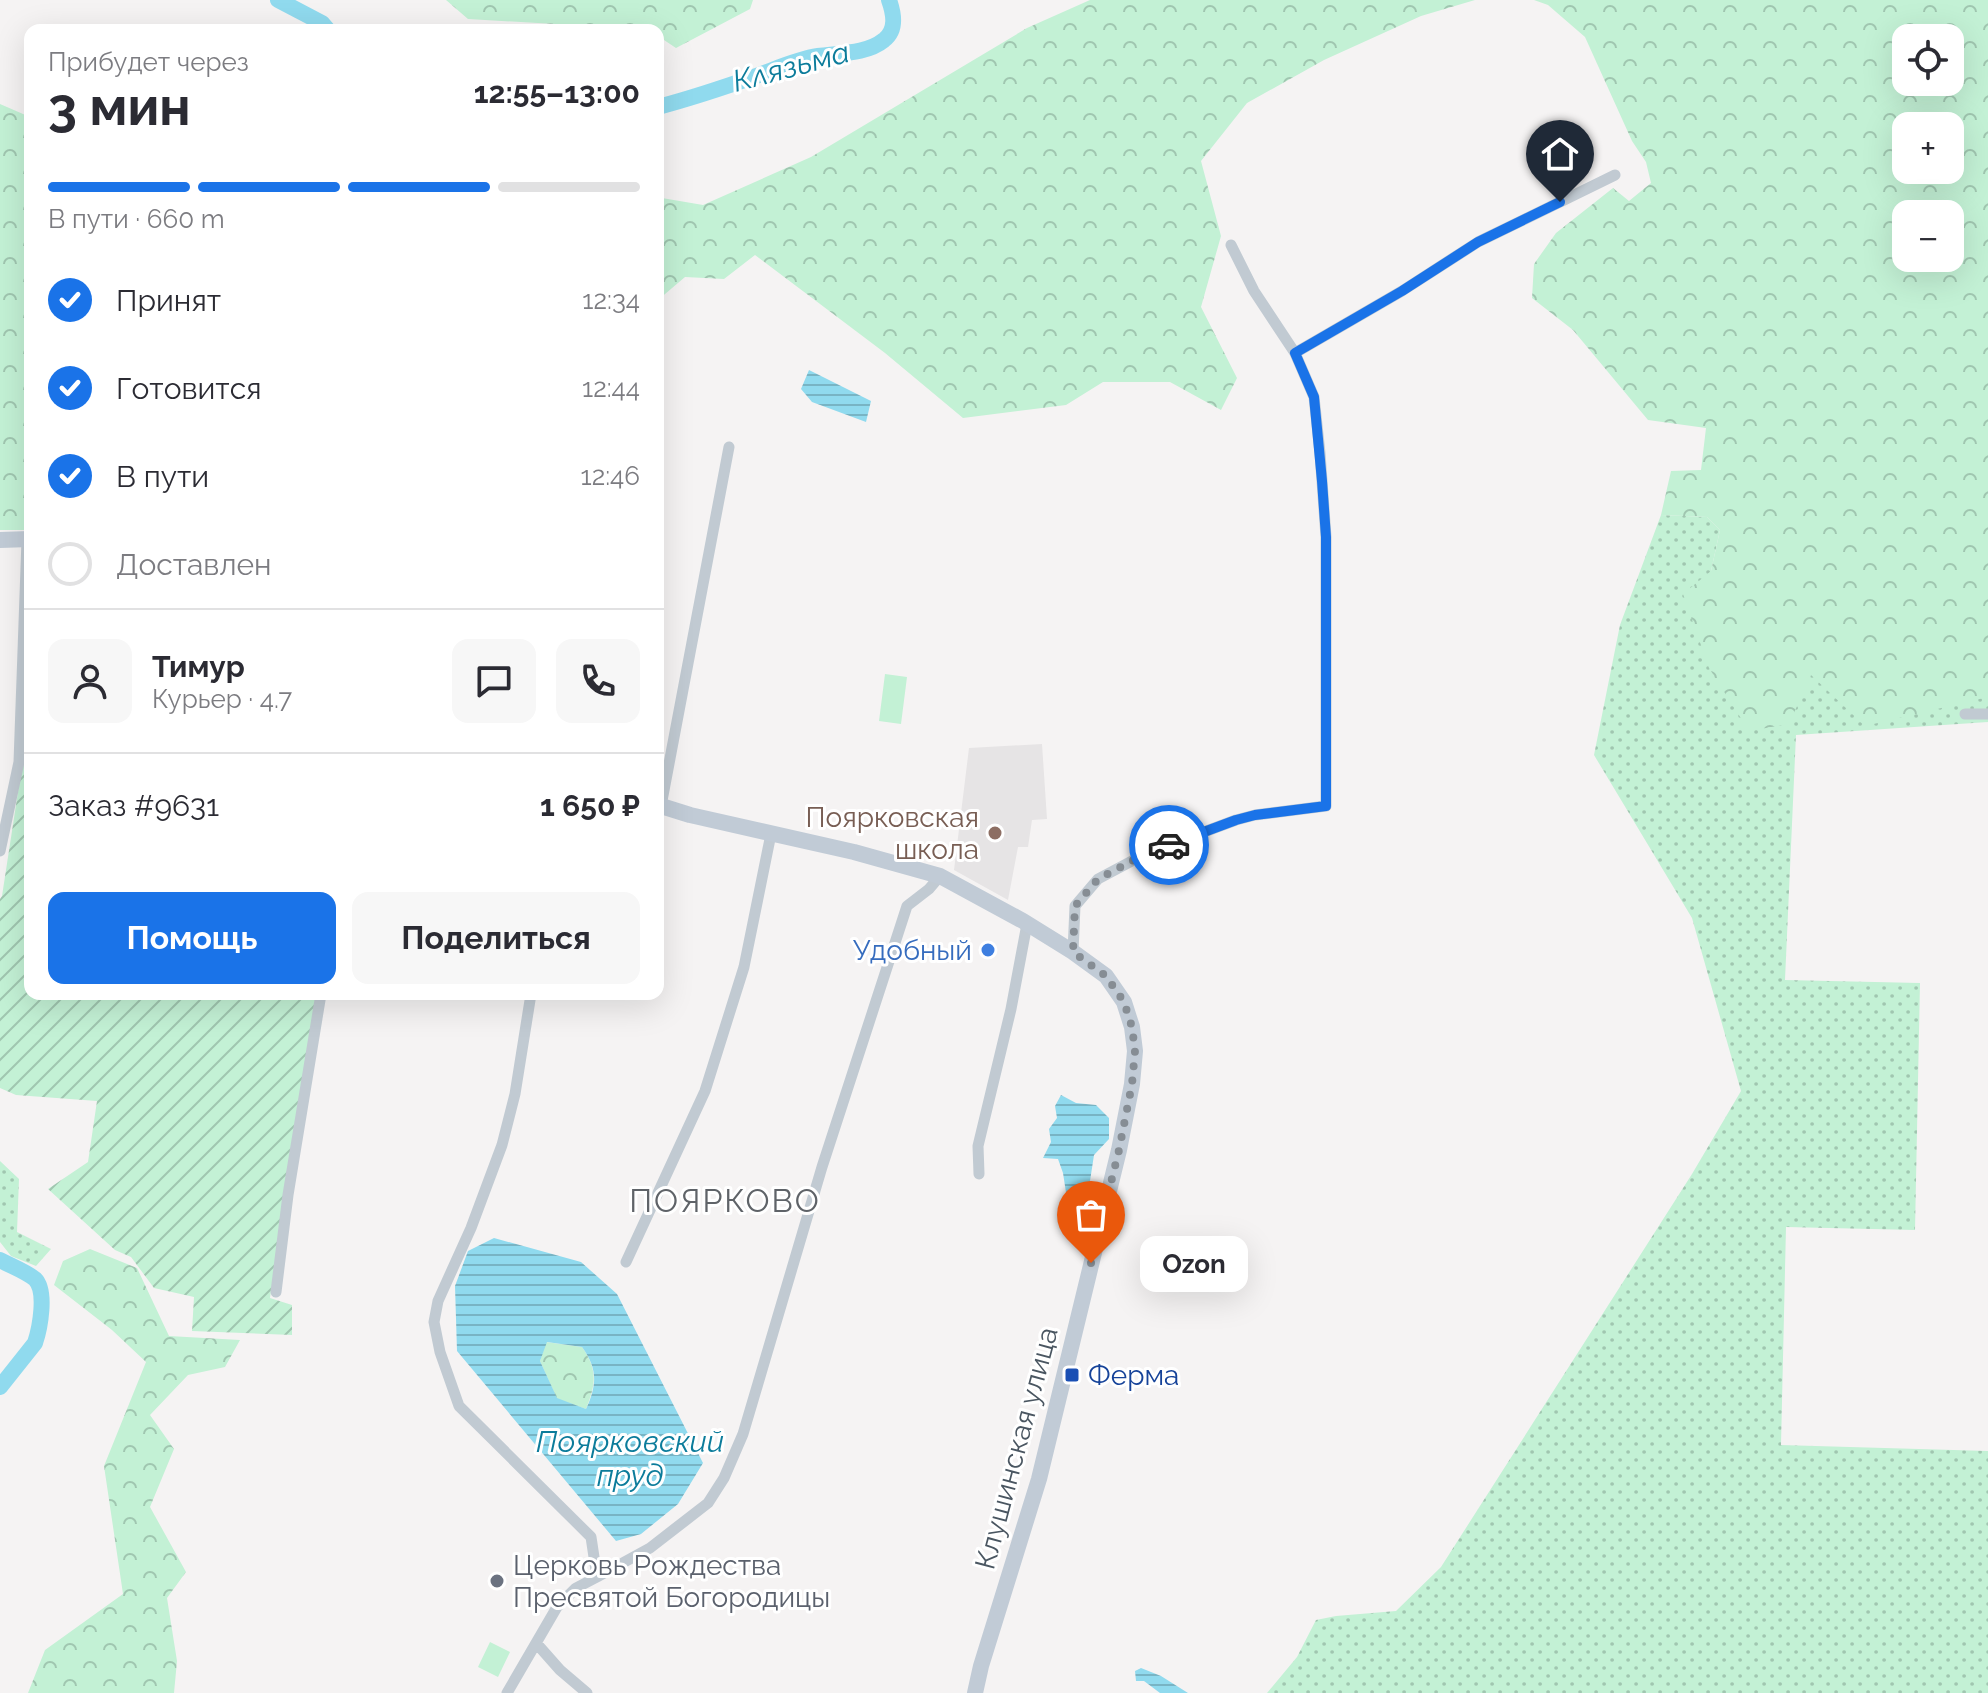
<!DOCTYPE html>
<html lang="ru">
<meta charset="utf-8">
<style>
body{margin:0;font-family:Raleway,sans-serif;background:#f7f7f7;color:#2b2b33;height:100vh;display:flex;flex-direction:column;font-size:30px;white-space:nowrap}
*{box-sizing:border-box;margin:0}
p{font-size:26px;color:#7c7c81}
.icon{flex:none;width:44px;height:44px;fill:none;stroke:currentColor;stroke-width:2;stroke-linecap:round;stroke-linejoin:round}
.map{position:relative;flex:1;overflow:hidden}
.details{position:absolute;left:24px;top:24px;width:640px;height:976px;display:flex;flex-direction:column;background:#fff;border-radius:16px;box-shadow:0 8px 32px #0002}
.details>*{flex:none}
.buttons{position:absolute;left:1892px;top:24px;display:grid;gap:16px}
.buttons a{display:grid;place-items:center;width:72px;height:72px;border-radius:16px;background:#fff;box-shadow:0 8px 32px #0002;font-size:40px}
.pin{position:absolute;display:grid;place-items:center;width:68px;height:68px;color:#fff;margin:-82px -34px;border-radius:50% 50% 50% 0;rotate:-45deg;box-shadow:0 0 8px #0007}
.pin .icon{rotate:45deg}
.courier{position:absolute;display:grid;place-items:center;width:80px;height:80px;margin:-40px;border:6px solid #1a73e8;border-radius:50%;background:#fff;color:#222;box-shadow:0 2px 10px #0007}
.bubble{position:absolute;height:56px;border-radius:16px;background:#fff;box-shadow:0 8px 32px #0002;font-size:26px;font-weight:700;line-height:56px;text-align:center}
.head em{font-style:normal;font-weight:700}
.head div{display:flex;flex-direction:column-reverse}
.head{display:flex;align-items:center;justify-content:space-between;height:136px;padding:0 24px}
h1{font-size:52px;font-weight:700;line-height:60px}
.bar{display:grid;grid-template-columns:repeat(4,1fr);gap:12px 8px;align-content:center;height:96px;padding:0 24px}
.bar i{height:10px;border-radius:6px;background:#e1e1e2}
.bar .on{background:#1a73e8}
.bar p{grid-column:span 4}
.line{display:flex;align-items:center;gap:20px;padding:0 24px;border-top:2px solid #e1e1e2}
.line div{flex:1}
.round{display:grid;place-items:center;flex:none;width:84px;height:84px;border-radius:16px;background:#f7f7f7}
ol{padding:0 24px;list-style:none}
li{display:flex;align-items:center;gap:24px;height:88px}
li p{margin-inline-start:auto}
li .icon{padding:8px;border-radius:50%;background:#1a73e8;color:#fff;stroke-width:4}
li:last-child{color:#7c7c81}
li i{width:44px;height:44px;border:4px solid #e1e1e2;border-radius:50%}
.button{display:flex;gap:16px;margin-top:auto;padding:16px 24px}
.button a{flex:1;height:92px;border-radius:16px;background:#1a73e8;color:#fff;font-size:32px;font-weight:700;line-height:92px;text-align:center}
.button a+a{background:#f7f7f7;color:#2b2b33}
.map>svg:first-child{display:block}
.education{fill:#e6e4e5}
.grass{fill:url(#grass-dots)}
.forest{fill:url(#forest-crowns);fill-rule:evenodd}
.park{fill:#c3f1d5}
.garden{fill:url(#garden-furrows)}
.water{fill:url(#water-rules);fill-rule:evenodd}
.lines{fill:none;stroke-linecap:round;stroke-linejoin:round}
.river{stroke:#90daee;stroke-width:16}
.minor{stroke:#c1cad2;stroke-width:11}
.secondary{stroke:#c1cbd6;stroke-width:16}
.done{stroke:#868d94;stroke-width:8;stroke-dasharray:0 14.4}
.route{stroke:#1a73e8;stroke-width:10}
.education-dot{fill:#8d6e63;stroke:#fff;stroke-width:3}
.shop-dot{fill:#3f7fe0;stroke:#fff;stroke-width:3}
.transit-dot{fill:#1a4fb4;stroke:#fff;stroke-width:3}
.worship-dot{fill:#6b7280;stroke:#fff;stroke-width:3}
.labels{text-anchor:middle;stroke-width:6;stroke-linejoin:round;paint-order:stroke}
.education-label{font-size:28px;fill:#785e54;stroke:#fff;text-anchor:end}
.shop-label{font-size:28px;fill:#366cbe;stroke:#fff;text-anchor:end}
.transit-label{font-size:28px;fill:#164399;stroke:#fff;text-anchor:start}
.street-label{font-size:28px;fill:#4a5661;stroke:#fff}
.worship-label{font-size:28px;fill:#5b616d;stroke:#fff;text-anchor:start}
.water-label{font-size:30px;font-style:italic;fill:#0c7c9b;stroke:#fff}
.quarter-label{font-size:32px;letter-spacing:2px;fill:#5f6368;stroke:#fff}
</style>
<div class="map">
<svg width="1988" height="1693" viewBox="0 0 1988 1693">
<defs>
<pattern id="grass-dots" width="8" height="8" patternUnits="userSpaceOnUse" patternTransform="scale(2)"><rect width="8" height="8" fill="#c3f1d5"/><path d="M2 2h.1M6 6h.1" fill="none" stroke="#a0c6b0" stroke-width="1.8" stroke-linecap="round"/></pattern>
<pattern id="forest-crowns" width="20" height="18" patternUnits="userSpaceOnUse" patternTransform="scale(2)"><rect width="20" height="18" fill="#c3f1d5"/><path d="M2 6a3 3 0 1 1 6 0M12 15a3 3 0 1 1 6 0" fill="none" stroke="#a0c6b0"/></pattern>
<pattern id="garden-furrows" width="10" height="10" patternUnits="userSpaceOnUse" patternTransform="scale(2)"><rect width="10" height="10" fill="#c3f1d5"/><path d="M-1 1l2-2M0 10L10 0M9 11l2-2" fill="none" stroke="#a0c6b0"/></pattern>
<pattern id="water-rules" width="6" height="5" patternUnits="userSpaceOnUse" patternTransform="scale(2)"><rect width="6" height="5" fill="#90daee"/><path d="M0 2.5h6" fill="none" stroke="#78b4c4"/></pattern>
</defs>
<rect width="100%" height="100%" fill="#f5f3f3"/>
<path class="education" d="M1042 744 1047 819 1032 820 1028 847H1018L1008 900 954 870 969 748Z"/>
<path class="grass" d="M1661 515 1707 517 1720 530 1711 571 1811 675 1988 697V722L1796 735 1785 980 1920 983 1915 1230 1786 1227 1781 1445 1988 1451V1693H1267L1297 1657 1316 1620 1336 1616 1396 1611 1441 1567 1692 1174 1741 1091 1692 918 1594 755 1620 625Z
M0 1161 19 1179 17 1232 51 1249 36 1266 11 1256 0 1242Z"/>
<path class="forest" d="M446 0H753L750 9 676 48 658 36V30L468 19Z
M1090 0H1475L1421 16 1324 60 1247 103 1201 161 1221 236 1201 307 1237 378 1221 410 1170 382H1103L1066 405 963 418 885 353 755 255 724 279 685 277 658 300V193L662 198 703 205 811 157 1027 28Z
M1534 0H1988V697L1865 726 1811 675 1789 724 1749 731 1709 668 1683 594 1711 571 1720 530 1707 517 1661 515 1671 471 1701 470 1706 428 1648 420 1573 330 1532 298 1534 264 1556 233 1613 188 1629 201 1651 183 1646 162 1632 141 1585 37 1548 5ZM1906 38H1950V82H1906ZM1906 126H1950V170H1906ZM1950 214V258H1906V214Z
M0 104 30 117V530H0Z
M90 1249 137 1268 169 1336 240 1340 225 1367 188 1375 150 1415 174 1449 150 1507 186 1572 167 1598 177 1661 174 1693H28L45 1650 123 1594 104 1466 146 1362 112 1330 54 1285 63 1261Z
M546 1342 582 1347C598 1370 596 1384 586 1409L557 1399 540 1361Z"/>
<path class="park" d="M885 674 907 677 901 724 879 721Z
M490 1642 510 1652 498 1677 478 1667Z"/>
<path class="garden" d="M30 765V994H316L270 1298 292 1305V1335L192 1331 194 1297 154 1288 131 1257 115 1250 48 1189 88 1162 97 1101 16 1095 0 1088V899L2 896 22 766Z"/>
<path class="water" d="M809 370 871 401 866 422 812 402 801 389Z
M1061 1095 1076 1103 1096 1105 1109 1118V1139L1094 1155 1088 1194 1067 1199 1063 1173 1058 1159 1043 1158 1051 1142 1049 1129 1057 1118 1055 1106Z
M494 1238 581 1262 617 1294 703 1463 678 1504 641 1534 616 1541 457 1351 455 1286 468 1251ZM547 1342 582 1347C598 1369 597 1385 586 1409L557 1398 540 1361Z
M1141 1668 1161 1676 1188 1693H1160L1144 1681H1136L1135 1671Z"/>
<g class="lines">
<path class="river" d="M278 0 322 23 328 30
M658 107C692 98 725 87 759 75 778 68 798 59 818 56 839 53 867 54 884 40 897 30 894 14 889 0
M0 1260C11 1266 25 1271 35 1279 47 1291 40 1328 35 1343L0 1387"/>
<path class="minor" d="M1295 353 1402 291 1478 242 1615 175
M1965 714H1988
M661 806 729 447
M0 851 19 762 27 540
M1073 952 1075 906 1098 879 1145 854 1236 820 1255 815 1326 806V537L1320 453 1314 397 1295 353 1254 291 1231 245
M979 1174 978 1146 1011 1009 1027 924
M626 1262 705 1091 744 967 771 834
M276 1292 288 1195 321 994
M597 1577 650 1548 708 1503 724 1478 743 1434 822 1167 907 906 929 889 940 876
M537 1644 560 1670 587 1693
M507 1693 557 1607 576 1588 597 1577 591 1537 459 1406 440 1352 434 1322 438 1301 471 1228 502 1145 515 1094 531 994"/>
<path class="secondary" d="M0 540 30 539
M658 805 690 815 854 852 940 876 1023 921 1073 952 1106 976 1124 1002 1132 1027 1135 1051 1132 1084 1119 1150 1039 1479 981 1666 975 1693"/>
</g>
<g class="lines">
<path class="done" d="M1091 1263 1119 1150 1132 1084 1135 1051 1132 1027 1124 1002 1106 976 1073 952 1075 906 1098 879 1145 854 1169 845"/>
<path class="route" d="M1169 845 1236 820 1255 815 1326 806V537L1322 481 1314 397 1295 353 1402 291 1478 242 1560 202"/>
</g>
<circle class="education-dot" cx="995" cy="833" r="8"/>
<circle class="shop-dot" cx="988" cy="950" r="8"/>
<rect class="transit-dot" x="1064" y="1367" width="16" height="16" rx="4"/>
<circle class="worship-dot" cx="497" cy="1581" r="8"/>
<g class="labels">
<g class="education-label">
<text x="979" y="827">Поярковская<tspan x="979" dy="32">школа</tspan></text>
</g>
<g class="shop-label">
<text x="972" y="960">Удобный</text>
</g>
<g class="transit-label">
<text x="1088" y="1385">Ферма</text>
</g>
<g class="street-label">
<text transform="translate(1016 1448) rotate(-75)" y="10">Клушинская улица</text>
</g>
<g class="worship-label">
<text x="513" y="1575">Церковь Рождества<tspan x="513" dy="32">Пресвятой Богородицы</tspan></text>
</g>
<g class="water-label">
<text transform="translate(791 67) rotate(-15)" y="10">Клязьма</text>
<text x="630" y="1452">Поярковский<tspan x="630" dy="34">пруд</tspan></text>
</g>
<g class="quarter-label">
<text x="725" y="1212">ПОЯРКОВО</text>
</g>
</g>
</svg>
<div class="buttons">
<a><svg class="icon" aria-label="locate" viewBox="0 0 24 24"><circle cx="12" cy="12" r="6"/><path d="M12 2v4M12 18v4M2 12h4M18 12h4"/></svg></a>
<a>+</a>
<a>−</a>
</div>
<div class="pin" style="left:1091px;top:1263px;background:#ea580c"><svg class="icon" aria-label="bag" viewBox="0 0 24 24"><path d="M5 8h14l-1 12H6zM9 8a3 3 0 0 1 6 0"/></svg></div>
<div class="pin" style="left:1560px;top:202px;background:#1f2937"><svg class="icon" aria-label="home" viewBox="0 0 24 24"><path d="M3 11l9-7 9 7M6 9v11h12V9"/></svg></div>
<div class="courier" style="left:1169px;top:845px"><svg class="icon" aria-label="car" viewBox="0 0 24 24"><path d="M5 17H2v-5l4-1 3-4h7l3 4 3 1v5h-3M9 17h6M6 11h13"/><circle cx="7" cy="17" r="2"/><circle cx="17" cy="17" r="2"/></svg></div>
<div class="bubble" style="left:1140px;top:1236px;width:108px">Ozon</div>
<section class="details">
<div class="head"><div><h1>3 мин</h1><p>Прибудет через</p></div><em>12:55–13:00</em></div>
<div class="bar"><i class="on"></i><i class="on"></i><i class="on"></i><i></i><p>В пути · 660 m</p></div>
<ol>
<li><svg class="icon" aria-label="check" viewBox="0 0 24 24"><path d="M5 12l5 5 9-10"/></svg>Принят<p>12:34</p></li>
<li><svg class="icon" aria-label="check" viewBox="0 0 24 24"><path d="M5 12l5 5 9-10"/></svg>Готовится<p>12:44</p></li>
<li><svg class="icon" aria-label="check" viewBox="0 0 24 24"><path d="M5 12l5 5 9-10"/></svg>В пути<p>12:46</p></li>
<li><i></i>Доставлен</li>
</ol>
<div class="line" style="height:144px"><a class="round"><svg class="icon" aria-label="person" viewBox="0 0 24 24"><circle cx="12" cy="8" r="4"/><path d="M4 21q1-7 8-7t8 7"/></svg></a><div><b>Тимур</b><p>Курьер · 4.7</p></div><a class="round"><svg class="icon" aria-label="chat" viewBox="0 0 24 24"><path d="M4 5h16v11H9l-5 4z"/></svg></a><a class="round"><svg class="icon" aria-label="phone" viewBox="0 0 24 24"><path d="M5 4h4l2 5-3 2q2 4 5 5l2-3 5 2v4C11 20 4 13 5 4z"/></svg></a></div>
<div class="line" style="height:104px"><div>Заказ #9631</div><b>1 650 ₽</b></div>
<div class="button"><a>Помощь</a><a>Поделиться</a></div>
</section>
</div>
